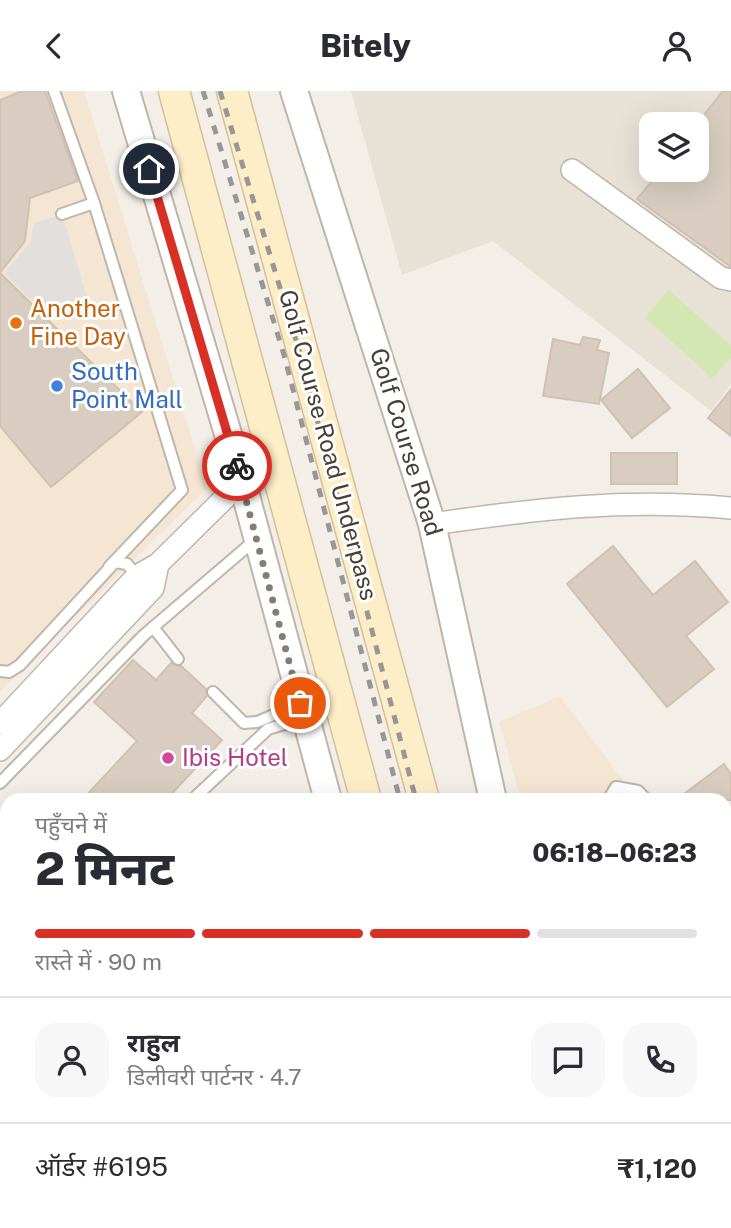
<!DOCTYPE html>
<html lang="hi">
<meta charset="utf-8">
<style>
body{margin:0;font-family:"Public Sans","Noto Sans Devanagari",sans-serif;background:#f7f7f7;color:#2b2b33;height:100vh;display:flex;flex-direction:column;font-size:26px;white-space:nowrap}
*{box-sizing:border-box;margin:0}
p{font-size:23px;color:#7c7c81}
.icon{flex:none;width:38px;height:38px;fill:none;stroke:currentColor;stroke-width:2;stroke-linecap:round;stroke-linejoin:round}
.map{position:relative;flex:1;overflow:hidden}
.sheet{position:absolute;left:0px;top:702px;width:732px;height:436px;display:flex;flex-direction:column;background:#fff;border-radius:21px 21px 0 0;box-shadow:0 7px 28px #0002}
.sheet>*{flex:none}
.fabs{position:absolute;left:639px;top:21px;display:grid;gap:14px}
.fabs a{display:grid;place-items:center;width:70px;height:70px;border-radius:14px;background:#fff;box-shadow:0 7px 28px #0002;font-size:35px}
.pin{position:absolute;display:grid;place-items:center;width:60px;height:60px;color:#fff;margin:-30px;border:4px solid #fff;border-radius:50%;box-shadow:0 2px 7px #0007}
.courier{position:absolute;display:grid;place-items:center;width:70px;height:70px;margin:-35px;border:5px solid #d93025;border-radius:50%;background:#fff;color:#222;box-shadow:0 2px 9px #0007}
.overview em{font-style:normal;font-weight:800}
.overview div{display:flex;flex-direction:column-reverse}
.overview{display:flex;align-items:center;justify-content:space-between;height:119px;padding:0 35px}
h1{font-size:46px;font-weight:800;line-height:52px}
.bar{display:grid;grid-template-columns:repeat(4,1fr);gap:10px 7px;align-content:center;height:84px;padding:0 35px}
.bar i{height:9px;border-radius:5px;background:#e1e1e2}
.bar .active{background:#d93025}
.bar p{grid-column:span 4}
.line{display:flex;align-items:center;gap:18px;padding:0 35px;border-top:2px solid #e1e1e2}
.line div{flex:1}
.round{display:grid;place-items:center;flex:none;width:74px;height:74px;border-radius:21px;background:#f7f7f7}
header{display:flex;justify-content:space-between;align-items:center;height:91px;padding:0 35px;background:#fff;font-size:32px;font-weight:800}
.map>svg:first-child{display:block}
.residential{fill:#e7e1d6;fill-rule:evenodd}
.commercial{fill:#f5e5d3}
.green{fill:#d2e7b1}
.parking{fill:#e2dfdc}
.building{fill:#d8cdc0;stroke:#d0c2b0;stroke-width:2}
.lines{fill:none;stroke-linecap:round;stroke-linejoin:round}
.service-casing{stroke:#bfb6aa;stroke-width:14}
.minor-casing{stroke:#bfb6aa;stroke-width:24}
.tertiary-casing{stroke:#bfb6aa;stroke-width:30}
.secondary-casing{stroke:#d3c098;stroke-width:33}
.service{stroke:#fff;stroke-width:10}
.minor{stroke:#fff;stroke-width:21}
.tertiary{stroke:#fff;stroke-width:26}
.secondary{stroke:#feeec8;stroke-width:30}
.rail{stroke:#979797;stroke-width:5;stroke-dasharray:9 9;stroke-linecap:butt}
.done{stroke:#837d74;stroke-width:7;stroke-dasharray:0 12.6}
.route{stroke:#d93025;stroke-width:9}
.food-dot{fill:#e8710a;stroke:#fff;stroke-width:2.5}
.shop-dot{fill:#3f7fe0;stroke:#fff;stroke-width:2.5}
.hotel-dot{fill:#d1479c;stroke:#fff;stroke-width:2.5}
.labels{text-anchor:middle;stroke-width:6;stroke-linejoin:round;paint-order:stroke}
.food-label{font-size:24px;fill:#c56008;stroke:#fff;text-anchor:start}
.shop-label{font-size:24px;fill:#366cbe;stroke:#fff;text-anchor:start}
.street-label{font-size:24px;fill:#473f36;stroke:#fff}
.hotel-label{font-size:24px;fill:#b23c85;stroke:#fff;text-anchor:start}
</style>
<header><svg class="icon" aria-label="back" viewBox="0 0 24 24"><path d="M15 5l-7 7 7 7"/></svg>Bitely<svg class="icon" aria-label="person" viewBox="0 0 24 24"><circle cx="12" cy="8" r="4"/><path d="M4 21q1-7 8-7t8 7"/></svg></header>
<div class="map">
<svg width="731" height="1137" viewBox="0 0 731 1137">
<rect width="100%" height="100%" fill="#f3efe8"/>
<path class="residential" d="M351 0H731V293L711 320 493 150 402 184ZM651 33H696V79H651Z"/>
<path class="commercial" d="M0 0H84L207 397 0 600Z
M560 605 638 709H521L499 631Z
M724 820 731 827V1020L724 1012Z
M725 1034 731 1041V1137H622L620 1131 724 1130Z"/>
<path class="green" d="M669 199 731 255V267L712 287 645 226Z"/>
<path class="parking" d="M62 123 87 207 46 224 4 182 30 152 34 132Z"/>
<path class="building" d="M22 0H45L78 90 30 107 25 150 0 182 142 321 51 396 0 335V9Z
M723 0H731V176L637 108 661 79H696V34Z
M583 246 600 249 597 259 609 262 599 313 543 305 553 248 580 254Z
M638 278 670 317 632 347 601 309Z
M731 298V345L708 327Z
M611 362H677V393H611Z
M613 455 653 504 695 470 728 511 686 545 714 578 667 616 567 493Z
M133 569 156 589 171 572 181 575 206 598 207 605 192 622 222 649 166 709H82L137 650 94 611Z
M724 673 731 683V709H676Z"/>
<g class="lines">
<g class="service-casing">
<path id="service" d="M54 0 94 112 182 399 109 476
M62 123 94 112
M153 536 178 568
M0 580 9 581 20 574 115 471 127 473 137 485
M213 601 244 632 257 631 300 613
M0 692 144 544 255 449
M192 709 268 638 304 627
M608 709 616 696 638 700 647 709
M724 802 731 811
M0 840 7 832
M724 984 731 992
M724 1044 731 1042
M640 1130 641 1137
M680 1130 682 1137"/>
</g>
<g class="minor-casing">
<path id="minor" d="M572 79 721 187 731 189
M432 433C536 418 625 407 731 417
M0 632 137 485 158 473 242 390
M0 659 153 497 158 473
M0 895 7 894
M0 1129 10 1137
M72 1137 78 1130
M424 1137 426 1130"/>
</g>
<g class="tertiary-casing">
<path id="tertiary" d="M126 0 242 390 328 709
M294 0 432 433 493 709
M446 1130 448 1137
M588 1130 590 1137"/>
</g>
<g class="secondary-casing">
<path id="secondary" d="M174 0 366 709
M232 0 424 709
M479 1130 480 1137
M538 1130 540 1137"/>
</g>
<use href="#service" class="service"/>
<use href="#minor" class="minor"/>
<use href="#tertiary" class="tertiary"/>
<use href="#secondary" class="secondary"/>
<path class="rail" d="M203 0 284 264 400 709
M220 0 299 259 416 709
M510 1130 511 1137
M524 1130 526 1137"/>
</g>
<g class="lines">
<path class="done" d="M237 375 300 612"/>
<path class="route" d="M149 78 237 375"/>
</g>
<circle class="food-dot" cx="16" cy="232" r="7"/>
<circle class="shop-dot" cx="57" cy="295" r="7"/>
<circle class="hotel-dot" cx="168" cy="667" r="7"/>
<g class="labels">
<g class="food-label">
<text x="30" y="226">Another<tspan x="30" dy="28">Fine Day</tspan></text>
</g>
<g class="shop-label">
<text x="71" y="289">South<tspan x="71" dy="28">Point Mall</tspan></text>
</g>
<g class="street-label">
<text transform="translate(406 351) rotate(73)" y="8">Golf Course Road</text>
<text transform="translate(328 354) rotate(75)" y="8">Golf Course Road Underpass</text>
</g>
<g class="hotel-label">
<text x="182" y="675">Ibis Hotel</text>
</g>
</g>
</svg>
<div class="fabs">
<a><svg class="icon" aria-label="layers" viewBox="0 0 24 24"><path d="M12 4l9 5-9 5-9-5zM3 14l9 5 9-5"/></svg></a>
</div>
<div class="pin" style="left:300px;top:612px;background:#ea580c"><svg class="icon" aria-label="bag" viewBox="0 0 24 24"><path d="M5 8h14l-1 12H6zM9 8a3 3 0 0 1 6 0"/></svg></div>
<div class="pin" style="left:149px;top:78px;background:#1f2937"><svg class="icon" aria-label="home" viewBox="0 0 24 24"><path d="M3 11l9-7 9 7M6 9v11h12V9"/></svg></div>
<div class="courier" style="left:237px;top:375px"><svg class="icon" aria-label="bike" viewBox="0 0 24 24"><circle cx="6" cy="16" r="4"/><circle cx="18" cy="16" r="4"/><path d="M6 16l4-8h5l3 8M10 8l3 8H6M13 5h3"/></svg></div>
<section class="sheet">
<div class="overview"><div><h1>2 मिनट</h1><p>पहुँचने में</p></div><em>06:18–06:23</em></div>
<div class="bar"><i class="active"></i><i class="active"></i><i class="active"></i><i></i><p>रास्ते में · 90 m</p></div>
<div class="line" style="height:126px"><a class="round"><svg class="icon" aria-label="person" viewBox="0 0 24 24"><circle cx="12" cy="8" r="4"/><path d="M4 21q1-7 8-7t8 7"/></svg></a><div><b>राहुल</b><p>डिलीवरी पार्टनर · 4.7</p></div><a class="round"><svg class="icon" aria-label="chat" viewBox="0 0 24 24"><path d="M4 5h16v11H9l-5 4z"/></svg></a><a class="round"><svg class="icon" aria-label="phone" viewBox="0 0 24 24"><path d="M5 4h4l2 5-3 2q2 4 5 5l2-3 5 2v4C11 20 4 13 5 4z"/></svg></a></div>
<div class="line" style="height:91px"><div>ऑर्डर #6195</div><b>₹1,120</b></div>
</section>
</div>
